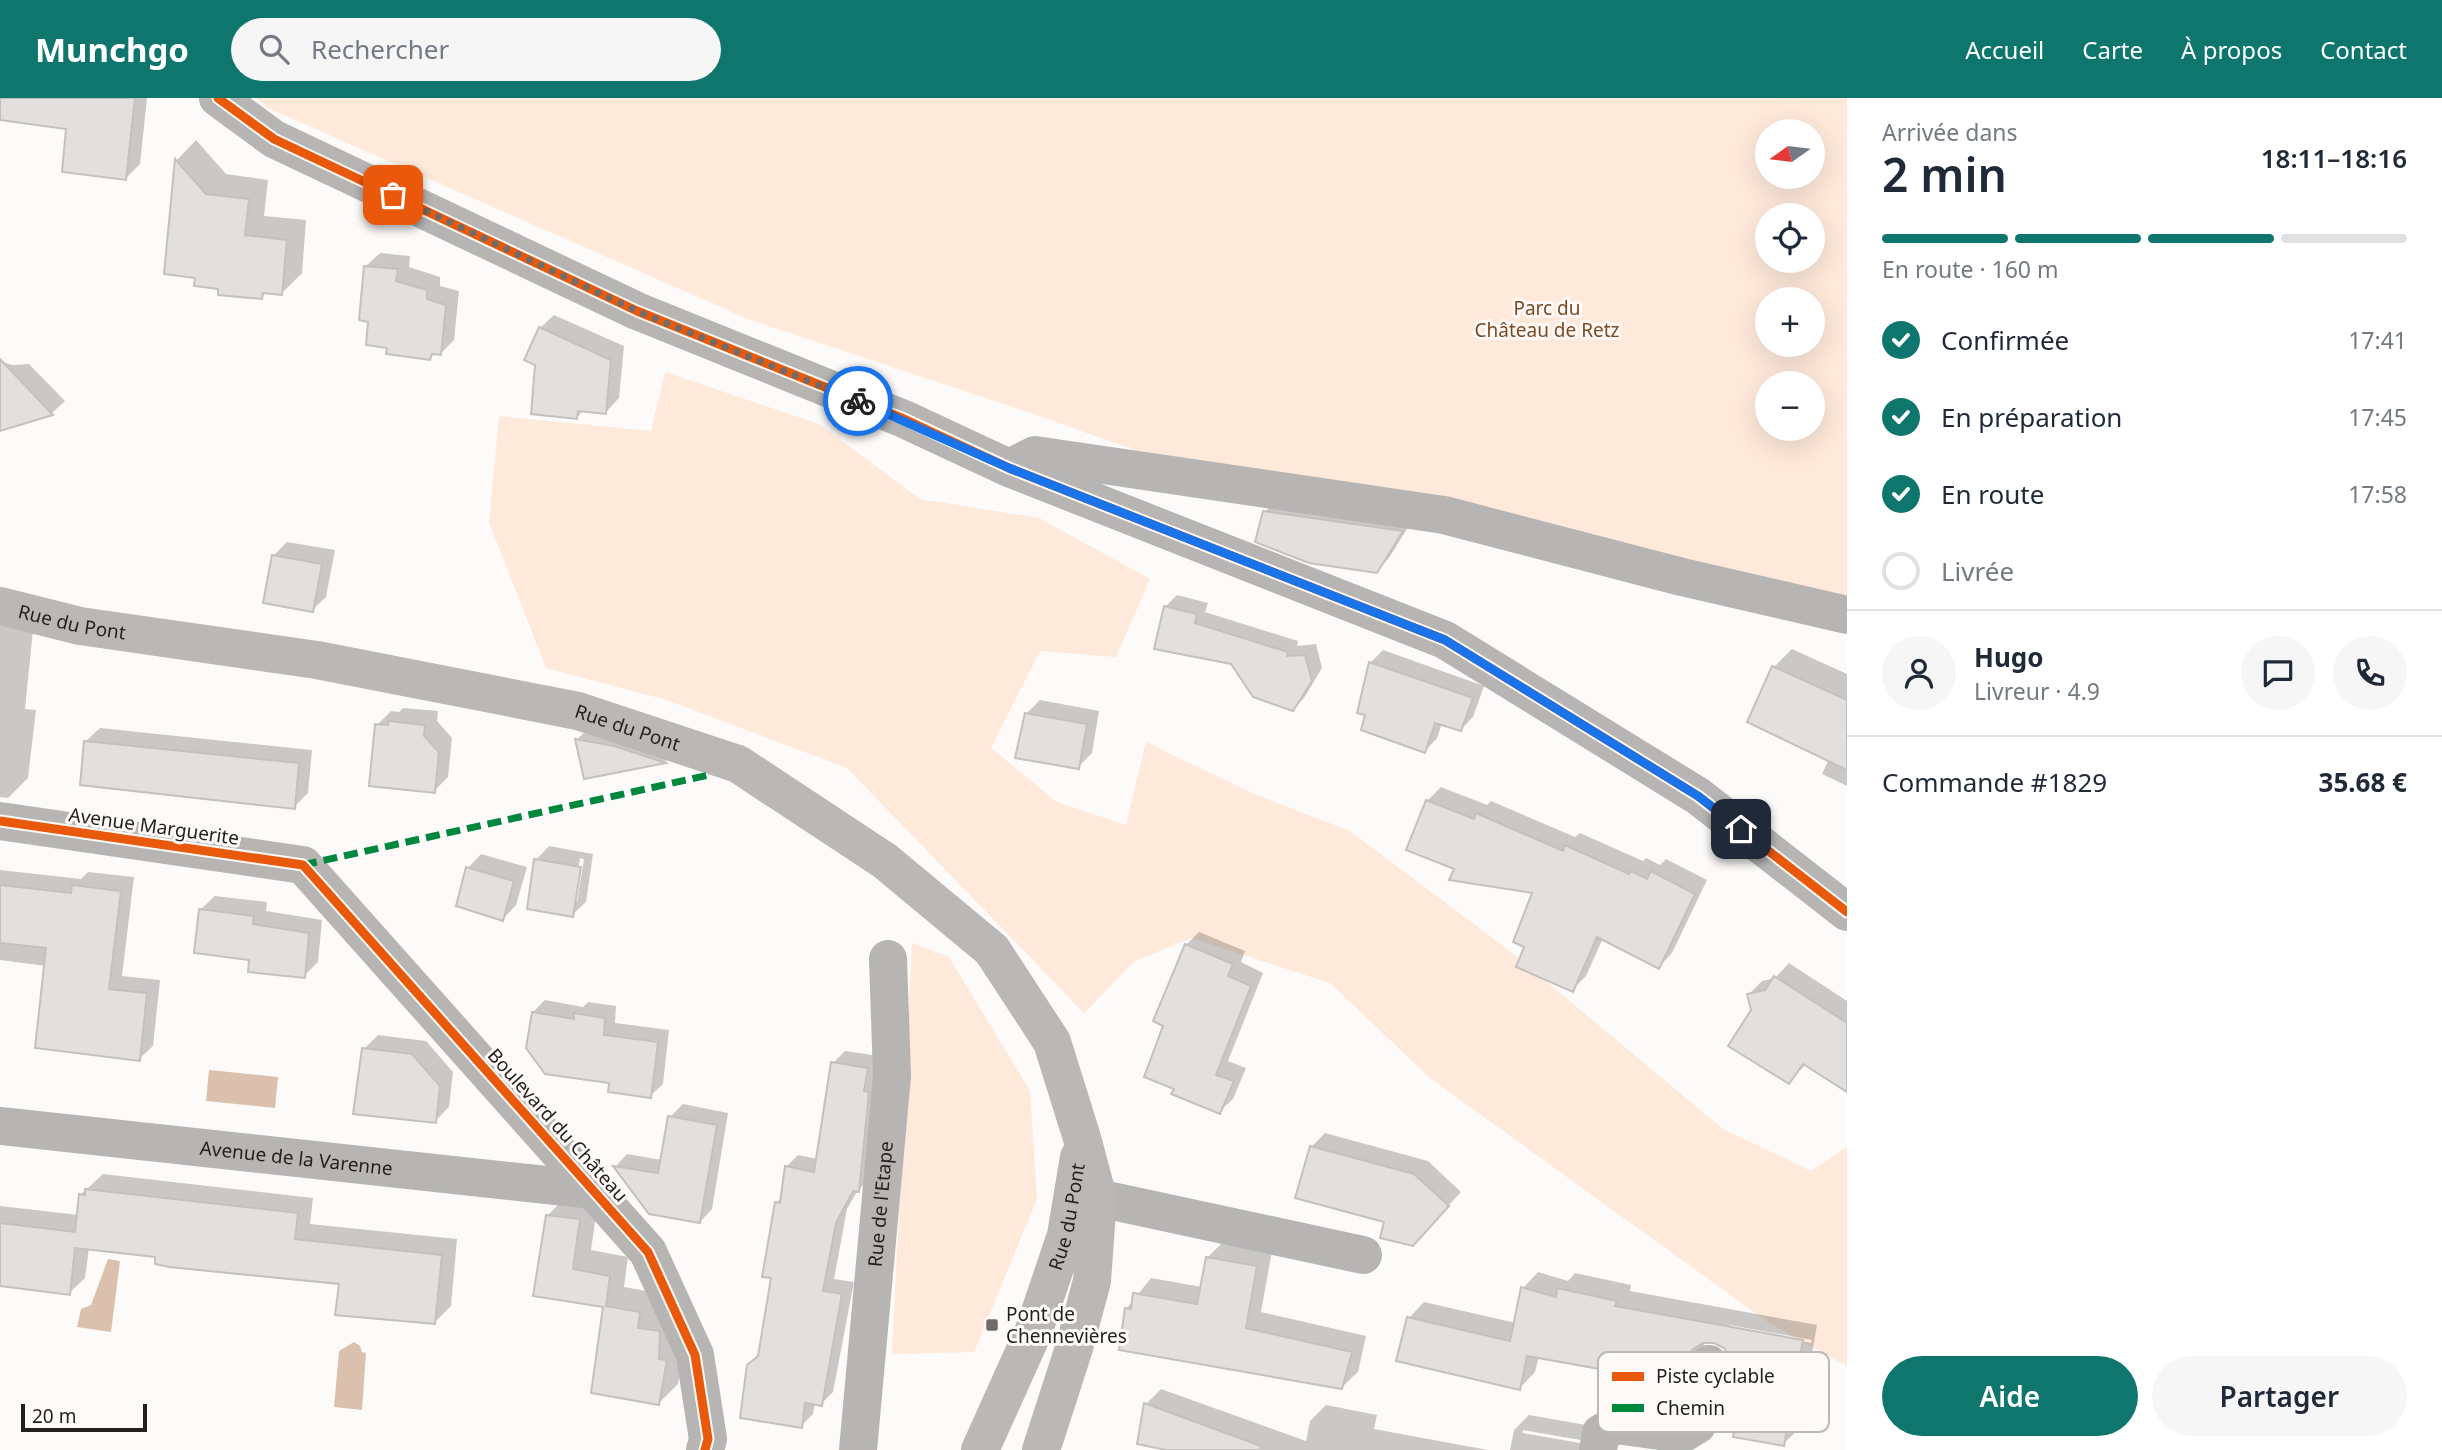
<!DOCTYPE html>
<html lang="fr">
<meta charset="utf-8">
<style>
body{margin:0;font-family:"Noto Sans",sans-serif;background:#f6f6f7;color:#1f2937;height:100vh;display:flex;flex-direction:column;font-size:26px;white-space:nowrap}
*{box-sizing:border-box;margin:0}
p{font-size:23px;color:#747a83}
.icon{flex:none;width:38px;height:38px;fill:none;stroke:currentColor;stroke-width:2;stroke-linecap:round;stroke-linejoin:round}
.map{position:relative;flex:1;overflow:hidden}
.details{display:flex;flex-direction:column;background:#fff;width:595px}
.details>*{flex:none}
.needle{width:46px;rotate:256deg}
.controls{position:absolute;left:1755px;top:21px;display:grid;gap:14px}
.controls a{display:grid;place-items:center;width:70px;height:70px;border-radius:50%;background:#fff;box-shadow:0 7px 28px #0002;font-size:35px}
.scale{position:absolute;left:21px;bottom:18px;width:126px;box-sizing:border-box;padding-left:7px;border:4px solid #231f1c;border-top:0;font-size:19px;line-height:24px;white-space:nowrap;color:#231f1c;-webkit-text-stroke:5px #fffaf7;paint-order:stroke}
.pin{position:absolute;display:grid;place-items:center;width:60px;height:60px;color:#fff;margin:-30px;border-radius:14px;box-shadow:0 4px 10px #0006}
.courier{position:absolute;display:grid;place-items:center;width:70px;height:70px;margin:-35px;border:5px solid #1a73e8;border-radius:50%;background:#fff;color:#222;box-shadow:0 2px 9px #0007}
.head em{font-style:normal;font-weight:600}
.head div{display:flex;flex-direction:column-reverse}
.head{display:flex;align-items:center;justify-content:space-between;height:119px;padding:0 35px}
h1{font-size:46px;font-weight:600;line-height:52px}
.bar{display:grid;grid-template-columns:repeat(4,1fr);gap:10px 7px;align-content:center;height:84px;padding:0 35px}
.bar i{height:9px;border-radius:5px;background:#e0e1e3}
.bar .active{background:#0f766e}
.bar p{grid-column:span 4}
.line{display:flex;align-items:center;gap:18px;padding:0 35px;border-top:2px solid #e0e1e3}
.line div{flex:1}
.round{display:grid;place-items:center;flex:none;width:74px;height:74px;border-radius:37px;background:#f6f6f7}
ol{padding:0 35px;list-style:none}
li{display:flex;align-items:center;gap:21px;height:77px}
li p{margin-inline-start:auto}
li .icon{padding:7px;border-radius:50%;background:#0f766e;color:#fff;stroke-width:4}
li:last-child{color:#747a83}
li i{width:38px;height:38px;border:4px solid #e0e1e3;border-radius:50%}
.cta{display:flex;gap:14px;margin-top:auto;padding:14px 35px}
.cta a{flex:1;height:80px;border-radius:42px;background:#0f766e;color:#fff;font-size:28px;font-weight:600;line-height:80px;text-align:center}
.cta a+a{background:#f6f6f7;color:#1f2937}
header{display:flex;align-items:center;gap:42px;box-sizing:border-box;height:98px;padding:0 35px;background:#0f766e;color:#fff}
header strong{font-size:33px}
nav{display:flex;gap:38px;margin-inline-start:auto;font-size:24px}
.search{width:490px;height:63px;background:#f6f6f7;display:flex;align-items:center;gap:18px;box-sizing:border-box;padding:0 24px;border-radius:38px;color:#747a83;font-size:26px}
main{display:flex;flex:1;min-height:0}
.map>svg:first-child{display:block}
.green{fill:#fee9da;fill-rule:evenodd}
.water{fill:#dac0ad}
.shadow{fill:#0003;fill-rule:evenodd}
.building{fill:#e2dfdd;stroke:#c3c0bd;stroke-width:2}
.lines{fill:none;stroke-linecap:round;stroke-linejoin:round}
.minor{stroke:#b6b5b4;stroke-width:38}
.major{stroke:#bab8b6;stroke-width:38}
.quiet{stroke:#00873e;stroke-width:7;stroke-dasharray:14 7;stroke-linecap:butt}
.cycleway-casing{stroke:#fffaf7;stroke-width:13}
.cycleway{stroke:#e8590c;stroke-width:9}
.done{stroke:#6f6c69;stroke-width:7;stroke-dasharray:0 12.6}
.route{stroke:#1a73e8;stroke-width:9}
.poi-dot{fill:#6f6c69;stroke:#fffaf7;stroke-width:2.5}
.labels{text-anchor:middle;stroke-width:6;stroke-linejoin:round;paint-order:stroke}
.park-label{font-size:19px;fill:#7b4a23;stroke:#fffaf7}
.street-label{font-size:19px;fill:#231f1c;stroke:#fffaf7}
.poi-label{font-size:19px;fill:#231f1c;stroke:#fffaf7;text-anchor:start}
.key{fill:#fffaf7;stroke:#bdb8b5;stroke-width:2}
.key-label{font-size:19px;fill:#231f1c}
</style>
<header>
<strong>Munchgo</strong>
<div class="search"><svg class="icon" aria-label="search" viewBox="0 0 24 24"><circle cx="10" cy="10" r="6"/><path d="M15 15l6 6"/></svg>Rechercher</div>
<nav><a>Accueil</a><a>Carte</a><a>À propos</a><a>Contact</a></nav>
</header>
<main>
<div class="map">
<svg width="1847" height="1352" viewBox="0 0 1847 1352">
<rect width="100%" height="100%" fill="#fdfbf9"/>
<path class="green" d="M257 0H1847V508L1196 374 1034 316 748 221 268 10ZM1768 33H1813V79H1768ZM1768 117H1813V163H1768ZM1768 201H1813V247H1768ZM1768 285H1813V331H1768Z
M665 274 819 326 920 401 1039 420 1150 481 1116 559 1040 553 991 650 1057 704 1126 727 1146 644 1252 695 1350 733 1506 850 1723 1031 1811 1073 1847 1049V1268L1772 1227 1430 980 1330 885 1191 840 1135 863 1084 915 847 670 667 602 546 570 489 424 499 318 651 333Z
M912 845 949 859 1030 993 1037 1101 974 1254 892 1256Z"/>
<path class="water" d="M209 972 278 979 275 1010 206 1003Z
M108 1161 120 1163 111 1234 77 1229 81 1211 91 1207Z
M354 1244 360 1248 362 1254 366 1255 362 1312 334 1309 339 1253Z"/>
<path class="shadow" d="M52 0H147L140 66 126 80Z
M196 42 226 76 268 82 264 118 306 122 302 175 282 195 267 194 261 199 219 189 197 178 166 175 177 62Z
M380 155 410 158 409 169 440 179V188L459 193 454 242 441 255H435L430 260 389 248 370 222 366 168Z
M554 217 624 248 619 300 606 314 584 312 577 319 540 230Z
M0 263 12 267 29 266 65 303 52 315 21 327 0 329Z
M1277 401 1413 421 1389 460 1377 473 1265 414Z
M287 444 335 452 326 499 312 512 273 458Z
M1177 497 1208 505 1205 514 1298 543 1297 548 1316 546 1322 570 1304 600 1293 611 1165 509Z
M0 515 34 522 25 611 36 612 28 680 8 700 0 699Z
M1792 551 1847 576V688L1822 676 1829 661 1774 569Z
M1383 552 1484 588 1473 619 1461 631 1442 625 1437 640 1425 653 1367 616 1370 565Z
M1040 602 1099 613 1092 655 1078 669 1026 616Z
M403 610 438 613 437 623 452 640 448 679 434 693 377 627 391 613 399 614Z
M100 630 312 652 308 695 294 709 86 643Z
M584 635 670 658 665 664 585 679 577 641Z
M1441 689 1487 707 1491 703 1575 739 1580 735 1643 763 1646 760 1660 767 1666 761 1707 782 1672 855 1659 869 1603 840 1586 878 1572 892 1526 848 1535 794 1456 770 1427 703Z
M549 748 593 756 586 804 572 817 536 762ZM580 760 584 761 577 804H573Z
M481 756 527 769 516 807 503 821 468 770Z
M0 772 81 781 88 774 134 779 122 878 160 882 153 948 139 961 46 868 0 862Z
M215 798 267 804 266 813 322 822 318 864 304 878 251 861 201 811Z
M1199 834 1245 853 1241 864 1263 875 1228 963 1246 970 1233 1001 1219 1014 1176 990 1165 927 1186 847Z
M1789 865 1847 903V992L1806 966 1789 984 1753 912 1749 896 1762 883 1775 880Z
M545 902 583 909 588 904 616 908 615 925 669 932 663 986 650 998 611 983 533 914Z
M378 937 426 943 453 974 449 1009 435 1023 364 951Z
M845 953 879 958 871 1080 858 1092 847 1111 834 1181 854 1184 833 1294 821 1306 815 1304 813 1316 801 1328 761 1256 773 1179 776 1105 782 1099 786 1069 798 1057 818 1061 833 965Z
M683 1006 728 1015 712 1111 700 1124 650 1115 616 1068 627 1056 662 1062 670 1019Z
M1325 1035 1428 1063 1461 1094 1426 1132 1311 1049Z
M103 1076 313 1100 310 1126 457 1141 451 1208 435 1224 341 1184 89 1150 85 1180 69 1195 0 1186V1108L79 1117 80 1097Z
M566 1099 598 1103 591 1152 628 1159 624 1189 658 1195 685 1244 678 1286 659 1305 605 1208 535 1197 547 1118Z
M1223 1144 1272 1153 1261 1214 1366 1238 1358 1274 1342 1289 1127 1210 1151 1180 1202 1189 1207 1160Z
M1538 1174 1568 1183 1575 1175 1631 1187 1630 1193 1817 1227 1799 1331 1783 1346 1741 1293 1732 1259 1724 1248 1714 1243H1705L1698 1268 1682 1284 1539 1258 1535 1274 1520 1290 1409 1220 1424 1204 1516 1225 1523 1190ZM1729 1227 1812 1242 1811 1245 1733 1231Z
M1161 1291 1306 1343 1310 1323 1326 1307 1377 1317 1374 1331 1488 1352H1169L1146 1306Z
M1529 1317 1592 1328 1600 1352H1510L1514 1332ZM1523 1332 1586 1343V1346L1523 1335Z"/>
<path class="building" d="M0 0H135L126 82 62 74 66 31 0 22Z
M175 61 206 96 249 101 245 137 287 142 282 197 263 195 262 201 218 197V191L194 188 195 180 164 176Z
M364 168 398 171 396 183 427 192V201L446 207 441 257 432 256 430 262 386 256 387 250 366 247 368 224 359 222Z
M539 229 611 262 606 316 578 313 577 321 531 316 535 267 524 262Z
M0 261 53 317 0 333Z
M1263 413 1403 433 1377 475 1309 465 1255 444Z
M272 457 322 466 313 514 263 505Z
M1164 508 1197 516 1195 525 1288 554 1287 558 1305 557 1312 583 1293 613 1253 599 1231 566 1154 551Z
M1369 564 1473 600 1461 633 1435 625 1425 655 1361 632 1365 617 1357 615Z
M1772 568 1847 602V672L1747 624Z
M1025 615 1087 626 1079 671 1015 660Z
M388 623 425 627 424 638 439 654 435 695 369 688 375 626 388 627Z
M575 641 614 648 666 665 584 681Z
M84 643 299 665 295 711 80 687Z
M1426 702 1474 721 1476 715 1563 753 1565 747 1629 776 1631 773 1647 781 1651 773 1695 796 1659 871 1597 839 1573 894 1516 869 1524 849 1513 844 1532 795 1449 782 1454 771 1406 752Z
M534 761 581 769 573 819 527 811Z
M466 769 514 783 503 823 456 808Z
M0 787 71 795 72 787 121 793 109 891 147 895 140 963 35 950 46 850 0 845Z
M199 811 254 818 253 826 309 835 305 880 248 874 249 862 194 855Z
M1185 846 1233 866 1228 878 1251 888 1216 977 1234 983 1220 1016 1171 996 1174 991 1144 979 1163 928 1153 923Z
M1774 878 1847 925V994L1803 966 1789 986 1728 948 1751 912 1747 896 1765 892Z
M532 914 574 921V915L605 920 604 937 658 944 651 1000 608 994 609 985 545 976 526 950Z
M362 950 412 956 440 988 436 1025 353 1016Z
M831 964 868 970 864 993 869 994 859 1094 853 1093 836 1125 823 1193 842 1196 822 1308 805 1305 802 1330 740 1320 747 1267 758 1258 771 1180 762 1179 775 1104 780 1105 785 1068 814 1074Z
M668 1018 717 1027 700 1125 649 1116 613 1068 658 1075Z
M1310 1048 1414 1076 1449 1108 1413 1148 1380 1140 1384 1124 1295 1100Z
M85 1091 298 1115 295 1141 442 1157 435 1226 335 1217 339 1186 169 1169 155 1166V1159L75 1150 70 1197 0 1188V1125L75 1134 79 1096 85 1097Z
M546 1117 580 1121 573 1171 610 1178 606 1208 640 1214 638 1230 660 1233 659 1261 667 1262 659 1307 591 1295 603 1209 533 1198Z
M1206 1159 1257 1168 1246 1230 1352 1254 1342 1291 1119 1252 1125 1210 1131 1211 1133 1195 1197 1206Z
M1521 1189 1556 1199 1557 1190 1617 1203 1615 1208 1803 1242 1784 1348 1733 1339 1739 1295 1726 1293 1730 1260 1724 1250 1714 1245H1703L1692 1252 1683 1286 1527 1258 1520 1292 1396 1263 1407 1219 1510 1243Z
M1144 1305 1261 1348 1260 1352H1166L1137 1346Z"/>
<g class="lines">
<g class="minor">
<path d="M218 0 274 41 637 213 904 321 1009 370 1445 542 1698 698 1847 814"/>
<path d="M1011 369 1035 357 1444 417 1682 479 1847 517"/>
<path d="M0 723 303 767 648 1154 695 1257 708 1341 705 1352"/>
<path id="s1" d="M0 1028 593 1092"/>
<path d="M1098 1100 1363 1157"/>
<path id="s2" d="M858 1352 892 978 888 861"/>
<path d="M1598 1352 1601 1335 1616 1327 1682 1336 1697 1327 1709 1266"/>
</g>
<g class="major">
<path id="s3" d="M0 508 80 528 317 562 578 613 738 666 885 763 992 852 1052 944 1082 1040 1098 1100 1092 1183 1074 1250 1041 1352"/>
<path id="s4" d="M980 1352 1034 1232 1066 1137 1079 1059"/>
</g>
<path class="quiet" d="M303 767 709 677"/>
<g class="cycleway-casing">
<path id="cycleway" d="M218 0 274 41 637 213 904 321 1009 370 1445 542 1698 698 1847 814
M0 723 303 767 648 1154 695 1257 708 1341 705 1352"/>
</g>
<use href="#cycleway" class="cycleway"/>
</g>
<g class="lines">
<path class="done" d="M393 97 637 213 858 303"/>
<path class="route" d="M858 303 1009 370 1445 542 1698 698 1741 731"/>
</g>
<rect class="poi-dot" x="985" y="1220" width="14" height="14" rx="3.5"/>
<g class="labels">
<g class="park-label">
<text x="1547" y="217">Parc du<tspan x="1547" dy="22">Château de Retz</tspan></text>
</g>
<g class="street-label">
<text dy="7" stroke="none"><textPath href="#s3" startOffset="74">Rue du Pont</textPath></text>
<text dy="7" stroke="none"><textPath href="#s3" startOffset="640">Rue du Pont</textPath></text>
<text transform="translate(154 728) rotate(8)" y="7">Avenue Marguerite</text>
<text transform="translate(558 1027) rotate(48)" y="7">Boulevard du Château</text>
<text dy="7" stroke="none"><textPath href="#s1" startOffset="298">Avenue de la Varenne</textPath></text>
<text dy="7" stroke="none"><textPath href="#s2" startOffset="247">Rue de l'Etape</textPath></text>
<text dy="7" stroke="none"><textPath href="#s4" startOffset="250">Rue du Pont</textPath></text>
</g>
<g class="poi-label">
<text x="1006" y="1223">Pont de<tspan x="1006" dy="22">Chennevières</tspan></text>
</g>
</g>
<rect x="1598" y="1254" width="231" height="80" rx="10" class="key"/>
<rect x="1612" y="1274" width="32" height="9" fill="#e8590c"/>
<rect x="1612" y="1306" width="32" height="8" fill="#00873e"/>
<g class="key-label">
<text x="1656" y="1285">Piste cyclable</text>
<text x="1656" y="1317">Chemin</text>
</g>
</svg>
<div class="controls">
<a><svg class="needle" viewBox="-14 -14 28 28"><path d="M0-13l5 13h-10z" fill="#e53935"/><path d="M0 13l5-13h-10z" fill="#747a83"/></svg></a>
<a><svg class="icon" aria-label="locate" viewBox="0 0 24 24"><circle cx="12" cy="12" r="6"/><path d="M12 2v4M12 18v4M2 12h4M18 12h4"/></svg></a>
<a>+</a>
<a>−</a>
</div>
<div class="scale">20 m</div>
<div class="pin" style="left:393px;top:97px;background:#ea580c"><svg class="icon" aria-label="bag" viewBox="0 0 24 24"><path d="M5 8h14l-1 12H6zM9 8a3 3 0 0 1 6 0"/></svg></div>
<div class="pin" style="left:1741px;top:731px;background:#1f2937"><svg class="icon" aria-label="home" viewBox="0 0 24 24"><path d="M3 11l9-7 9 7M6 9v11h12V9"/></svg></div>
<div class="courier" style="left:858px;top:303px"><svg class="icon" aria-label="bike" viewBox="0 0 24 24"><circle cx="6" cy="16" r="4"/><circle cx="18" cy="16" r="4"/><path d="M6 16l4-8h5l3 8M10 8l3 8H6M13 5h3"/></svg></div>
</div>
<section class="details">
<div class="head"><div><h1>2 min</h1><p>Arrivée dans</p></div><em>18:11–18:16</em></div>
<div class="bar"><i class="active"></i><i class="active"></i><i class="active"></i><i></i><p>En route · 160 m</p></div>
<ol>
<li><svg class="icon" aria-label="check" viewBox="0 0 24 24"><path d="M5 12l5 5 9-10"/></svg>Confirmée<p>17:41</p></li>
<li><svg class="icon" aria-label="check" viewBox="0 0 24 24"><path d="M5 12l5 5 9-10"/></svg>En préparation<p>17:45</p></li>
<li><svg class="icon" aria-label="check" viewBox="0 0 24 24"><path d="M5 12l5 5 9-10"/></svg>En route<p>17:58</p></li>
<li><i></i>Livrée</li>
</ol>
<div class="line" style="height:126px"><a class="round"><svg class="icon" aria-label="person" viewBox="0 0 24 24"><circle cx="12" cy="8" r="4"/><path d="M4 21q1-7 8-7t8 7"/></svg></a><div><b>Hugo</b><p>Livreur · 4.9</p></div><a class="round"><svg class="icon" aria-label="chat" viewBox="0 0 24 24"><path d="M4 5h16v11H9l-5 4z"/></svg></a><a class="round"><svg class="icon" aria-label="phone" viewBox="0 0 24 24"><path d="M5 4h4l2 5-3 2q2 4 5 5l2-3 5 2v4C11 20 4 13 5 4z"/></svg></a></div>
<div class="line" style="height:91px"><div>Commande #1829</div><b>35.68 €</b></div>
<div class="cta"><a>Aide</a><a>Partager</a></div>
</section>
</main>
